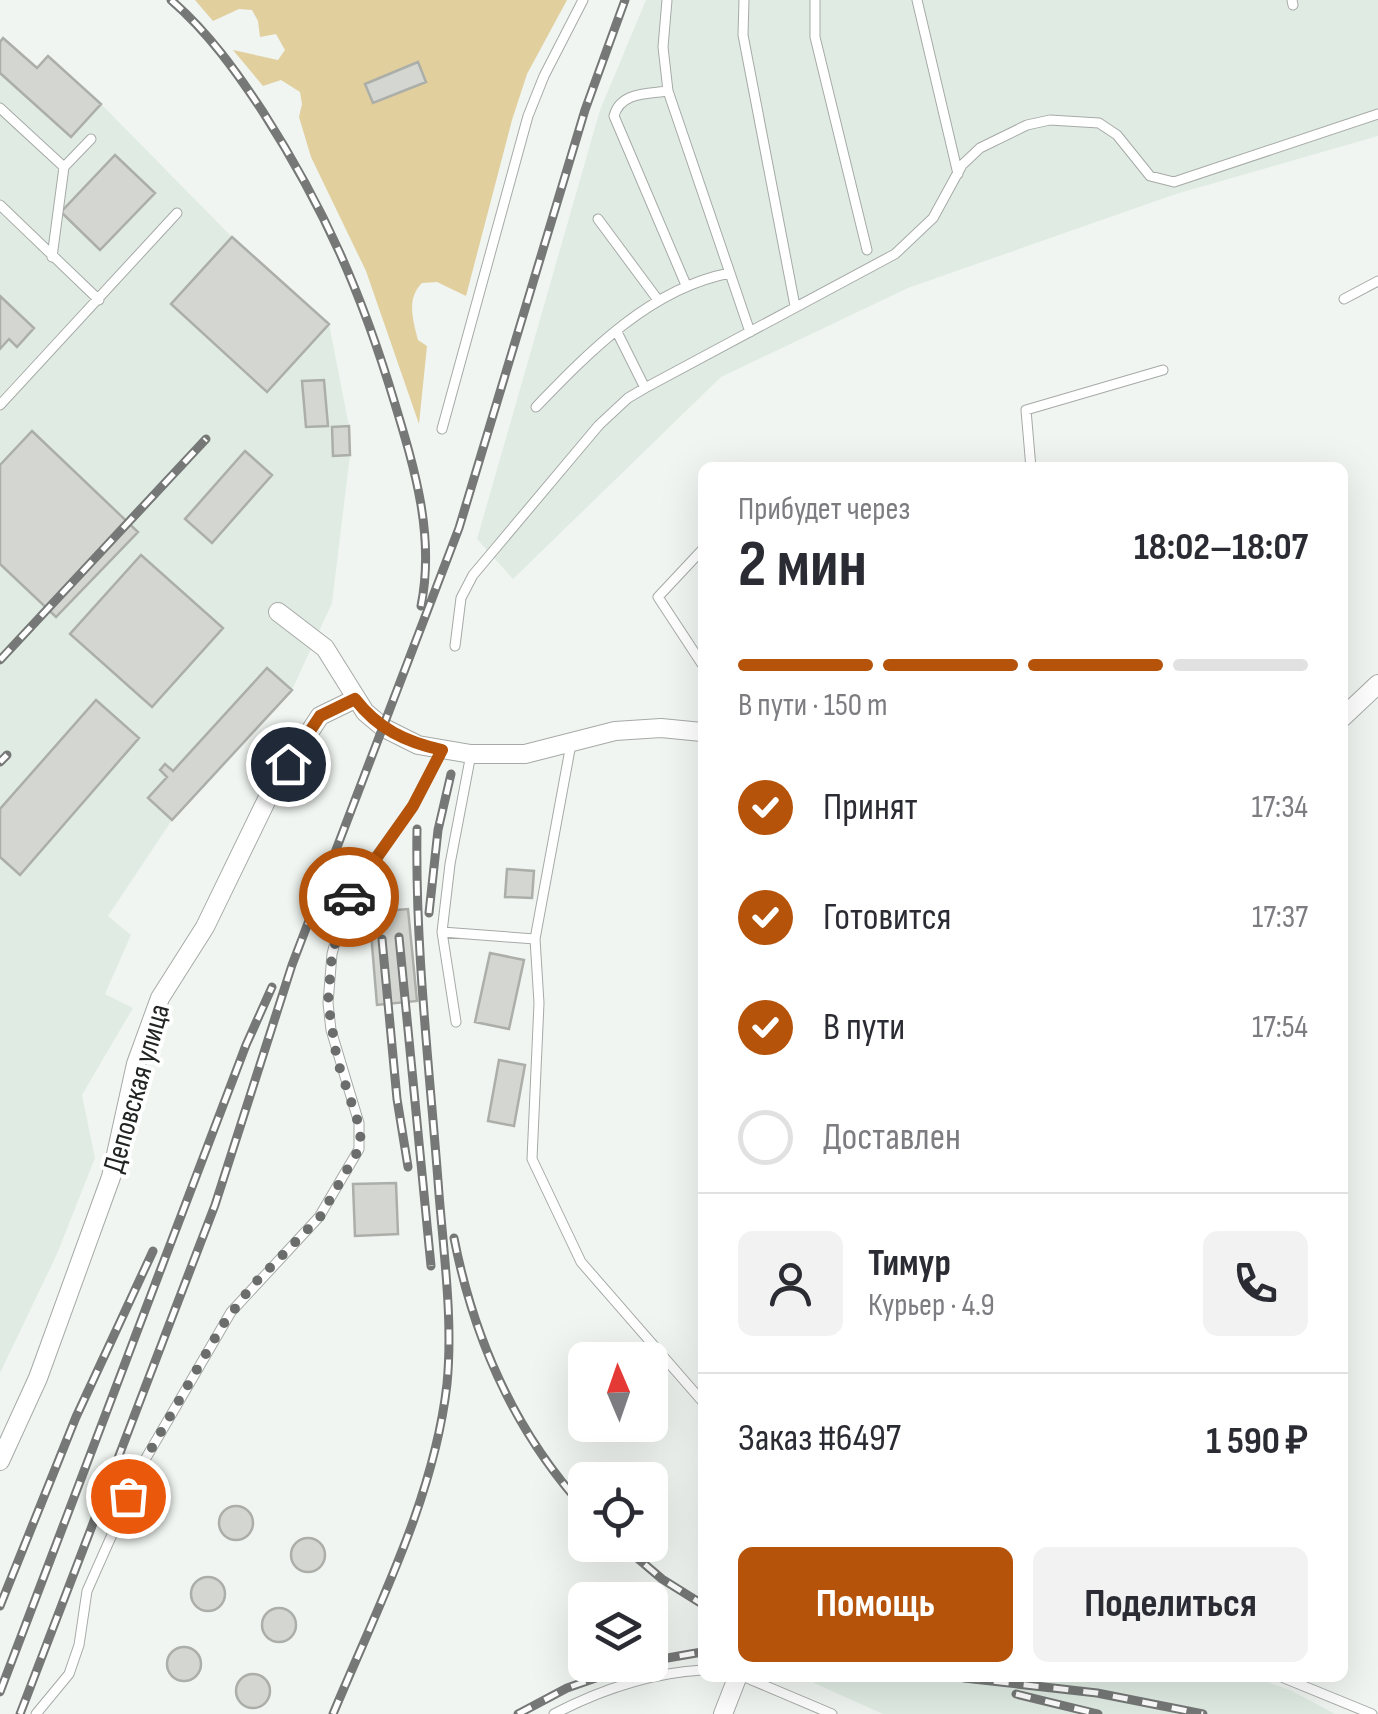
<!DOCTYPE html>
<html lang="ru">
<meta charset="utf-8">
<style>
body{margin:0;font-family:"Sofia Sans Condensed",sans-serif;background:#f2f2f3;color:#2b2b33;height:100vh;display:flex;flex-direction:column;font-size:38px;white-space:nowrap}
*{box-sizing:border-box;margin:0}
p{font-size:32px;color:#7c7c81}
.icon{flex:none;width:55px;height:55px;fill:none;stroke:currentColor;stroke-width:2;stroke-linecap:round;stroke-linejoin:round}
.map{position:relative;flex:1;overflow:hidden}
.side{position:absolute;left:698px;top:462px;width:650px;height:1220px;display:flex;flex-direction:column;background:#fff;border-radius:15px;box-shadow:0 10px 40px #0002}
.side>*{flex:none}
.needle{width:65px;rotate:358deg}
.fabs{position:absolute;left:568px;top:1342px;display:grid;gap:20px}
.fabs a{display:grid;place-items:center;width:100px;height:100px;border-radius:15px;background:#fff;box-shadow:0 10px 40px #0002;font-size:50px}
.pin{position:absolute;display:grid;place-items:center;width:85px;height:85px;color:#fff;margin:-42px;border:5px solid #fff;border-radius:50%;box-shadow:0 2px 10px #0007}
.courier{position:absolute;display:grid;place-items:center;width:100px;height:100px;margin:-50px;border:8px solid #b45309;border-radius:50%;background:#fff;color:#222;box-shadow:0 2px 12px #0007}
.overview em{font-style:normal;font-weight:700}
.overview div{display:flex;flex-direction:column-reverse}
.overview{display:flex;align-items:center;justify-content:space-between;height:170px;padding:0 40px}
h1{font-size:65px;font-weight:700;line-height:75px}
.bar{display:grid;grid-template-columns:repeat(4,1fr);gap:15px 10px;align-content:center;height:120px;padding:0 40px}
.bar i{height:12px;border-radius:8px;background:#e1e1e2}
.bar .selected{background:#b45309}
.bar p{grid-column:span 4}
.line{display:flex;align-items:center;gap:25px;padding:0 40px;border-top:2px solid #e1e1e2}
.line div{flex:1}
.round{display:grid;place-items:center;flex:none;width:105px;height:105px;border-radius:15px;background:#f2f2f3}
ol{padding:0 40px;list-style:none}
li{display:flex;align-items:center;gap:30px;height:110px}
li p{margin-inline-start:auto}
li .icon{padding:10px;border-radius:50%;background:#b45309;color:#fff;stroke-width:4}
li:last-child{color:#7c7c81}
li i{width:55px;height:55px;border:5px solid #e1e1e2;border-radius:50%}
.primary-button{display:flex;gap:20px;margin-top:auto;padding:20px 40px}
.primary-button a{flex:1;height:115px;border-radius:15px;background:#b45309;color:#fff;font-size:40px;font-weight:700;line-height:115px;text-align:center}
.primary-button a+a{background:#f2f2f3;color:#2b2b33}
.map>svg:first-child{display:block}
.built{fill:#e0ece3}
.green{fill:#e1cf9e}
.building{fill:#d4d6d1;stroke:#acaea9;stroke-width:2.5}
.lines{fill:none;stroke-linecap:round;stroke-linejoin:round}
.service-casing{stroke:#a6aaa7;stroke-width:11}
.minor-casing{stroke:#a6aaa7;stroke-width:20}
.service{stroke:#fff;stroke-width:9}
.minor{stroke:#fff;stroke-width:18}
.rail-casing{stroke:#757876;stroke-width:9}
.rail{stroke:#fff;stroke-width:5;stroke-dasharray:15;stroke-linecap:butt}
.done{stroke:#6a6d6b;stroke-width:10;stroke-dasharray:0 18}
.route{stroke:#b45309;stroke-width:12}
.labels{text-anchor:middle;stroke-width:8;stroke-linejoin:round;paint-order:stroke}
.street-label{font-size:30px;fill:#222423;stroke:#fff}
</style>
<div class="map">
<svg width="1378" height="1714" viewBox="0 0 1378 1714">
<rect width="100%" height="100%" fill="#f0f5f1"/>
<path class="built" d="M646 0H1378V136L1176 194 908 288 721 377 513 579 477 539 600 110Z
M0 38 36 68 48 56 101 104 232 237 329 324 349 426 350 455 332 603 292 690 172 820 108 916 131 935 105 994 133 1008 82 1095 95 1158 57 1254 0 1373Z
M816 1678H1256L1290 1690 1335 1714H883L814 1683Z"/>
<path class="green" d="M195 0H567L527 74 512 120 466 296 437 282 422 283C406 299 413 320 418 340L427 346 419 424 366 271 311 157 299 117 302 104 300 92 281 80 263 86 233 50 278 60 285 50 276 34 260 37 258 21 252 10 239 9 213 21Z"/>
<path class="building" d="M3 38 37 68 48 56 101 104 71 137 0 73V42Z
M418 62 426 82 373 103 365 84Z
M115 155 155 193 100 250 61 212Z
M232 237 329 324 267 392 171 304Z
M0 296 34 328 17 347 9 339 0 349Z
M324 380 328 426 306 427 302 381Z
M349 426 350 455 333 456 332 427Z
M32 431 138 532 56 617 0 564V465Z
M245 451 272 475 212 543 185 519Z
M141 555 223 628 152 707 70 634Z
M267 668 292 690 172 820 148 798 167 777 160 770 165 764 173 771Z
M96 700 139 738 20 875 0 857V809Z
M507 869 534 871 532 898 505 897Z
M408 909 417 1001 377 1005 371 933 361 934 359 913Z
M490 953 524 960 509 1029 475 1022Z
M499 1060 525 1065 514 1126 488 1121Z
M396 1183 398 1234 355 1236 353 1184Z
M219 1523a17 17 0 1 1 34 0a17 17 0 1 1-34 0Z
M291 1555a17 17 0 1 1 34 0a17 17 0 1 1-34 0Z
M191 1594a17 17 0 1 1 34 0a17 17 0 1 1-34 0Z
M262 1625a17 17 0 1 1 34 0a17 17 0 1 1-34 0Z
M167 1664a17 17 0 1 1 34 0a17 17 0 1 1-34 0Z
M236 1691a17 17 0 1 1 34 0a17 17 0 1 1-34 0Z"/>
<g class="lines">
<g class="service-casing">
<path id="service" d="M667 0 663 47 668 91 750 332
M744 0 743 35 795 306
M815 0V37L867 250
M917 0 958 174
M1292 0 1293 5
M668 91C647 94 620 92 614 116L686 285
M0 108 64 167 52 257
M64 167 91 139
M0 205 99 300
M598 219 658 300
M1344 299 1378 281
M617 332 645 388
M0 405 177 213
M536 407C590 351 651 288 730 273
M442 429 528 116 544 76 583 0
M1031 468 1026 410 1163 370
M702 550 658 597 702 664
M455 646 461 598 473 575 599 425 628 398 645 388 895 254 933 218 962 165 980 148 1027 125 1050 120 1099 123 1117 135 1150 176 1174 182 1378 114
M571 744 535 939 539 1003 532 1159 581 1262 702 1401
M442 932 535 939
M456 1022 442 932 450 864 471 754
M747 1678 832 1714
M1284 1678 1372 1714
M36 1714 69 1674 79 1645 87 1591 146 1458 231 1312 319 1217 359 1149V1123L331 1030 328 1003 332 954 345 905 357 883 413 806 442 750
M554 1714C600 1690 651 1673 702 1670"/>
</g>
<g class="minor-casing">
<path id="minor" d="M278 612 325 648 365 712 384 728 418 745 471 754H525L615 731 661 728 702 732
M1342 718 1378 684
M0 1461 38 1378 111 1177 136 1064 160 998 205 927 272 789 320 716 355 699
M723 1714 737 1678"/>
</g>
<use href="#service" class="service"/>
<use href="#minor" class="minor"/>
<g class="rail-casing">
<path id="rail" d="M171 0C208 32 236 71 263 112 325 209 362 294 395 404 415 470 435 536 421 606
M0 660 206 439
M0 762 7 755
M429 913 438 830 451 774
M399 937 431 1266
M382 939 397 1099 408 1167
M454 1238C474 1340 515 1432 585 1509
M622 1545 662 1579 702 1604
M0 1606 76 1417 153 1251
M650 1661 702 1652
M964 1678 1097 1693 1203 1714
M0 1692 246 1045 272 987
M1016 1694 1098 1714
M20 1714 215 1205 292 965 459 528 585 110 625 0
M333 1714C377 1608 434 1499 447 1384 453 1321 444 1256 439 1194 430 1072 415 951 417 829
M518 1714 567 1688 633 1665"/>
</g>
<use href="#rail" class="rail"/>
</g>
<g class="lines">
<path class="done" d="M128 1496 146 1458 222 1326 251 1287 320 1217 359 1149 361 1131 337 1060 328 1002 332 954 349 897"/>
<path class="route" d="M288 764 320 716 355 699C378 729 406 742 442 750L413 806 349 897"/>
</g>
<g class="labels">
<g class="street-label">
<text transform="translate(136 1088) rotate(-74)" y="10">Деповская улица</text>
</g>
</g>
</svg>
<div class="fabs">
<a><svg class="needle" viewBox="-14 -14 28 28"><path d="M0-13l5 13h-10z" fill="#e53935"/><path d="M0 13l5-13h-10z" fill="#7c7c81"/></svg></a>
<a><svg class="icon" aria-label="locate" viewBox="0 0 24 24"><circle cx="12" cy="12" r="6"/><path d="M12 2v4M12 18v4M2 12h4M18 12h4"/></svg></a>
<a><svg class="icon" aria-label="layers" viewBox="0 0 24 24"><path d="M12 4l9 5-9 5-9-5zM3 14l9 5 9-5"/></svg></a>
</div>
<div class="pin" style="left:128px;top:1496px;background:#ea580c"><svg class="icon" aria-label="bag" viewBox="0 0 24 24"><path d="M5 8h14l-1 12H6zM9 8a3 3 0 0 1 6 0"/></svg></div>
<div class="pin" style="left:288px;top:764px;background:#1f2937"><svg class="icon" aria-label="home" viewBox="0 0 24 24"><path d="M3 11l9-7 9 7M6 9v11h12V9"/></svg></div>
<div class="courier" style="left:349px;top:897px"><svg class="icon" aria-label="car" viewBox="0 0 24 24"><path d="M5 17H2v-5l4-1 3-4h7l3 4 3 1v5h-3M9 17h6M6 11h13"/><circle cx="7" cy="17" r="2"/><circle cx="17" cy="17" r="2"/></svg></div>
<section class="side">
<div class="overview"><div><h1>2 мин</h1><p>Прибудет через</p></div><em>18:02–18:07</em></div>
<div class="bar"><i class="selected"></i><i class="selected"></i><i class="selected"></i><i></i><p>В пути · 150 m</p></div>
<ol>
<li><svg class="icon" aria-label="check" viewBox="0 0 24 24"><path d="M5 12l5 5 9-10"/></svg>Принят<p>17:34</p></li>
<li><svg class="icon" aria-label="check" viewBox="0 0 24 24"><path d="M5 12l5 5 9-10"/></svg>Готовится<p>17:37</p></li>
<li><svg class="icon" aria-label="check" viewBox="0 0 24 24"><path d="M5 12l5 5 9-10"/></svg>В пути<p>17:54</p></li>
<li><i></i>Доставлен</li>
</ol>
<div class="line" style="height:180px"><a class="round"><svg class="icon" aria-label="person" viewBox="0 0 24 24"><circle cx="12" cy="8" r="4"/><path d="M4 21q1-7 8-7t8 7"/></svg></a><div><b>Тимур</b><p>Курьер · 4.9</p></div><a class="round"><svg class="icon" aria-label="phone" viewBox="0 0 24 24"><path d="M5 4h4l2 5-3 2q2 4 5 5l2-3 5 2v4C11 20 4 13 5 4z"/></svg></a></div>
<div class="line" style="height:130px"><div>Заказ #6497</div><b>1 590 ₽</b></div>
<div class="primary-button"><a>Помощь</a><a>Поделиться</a></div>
</section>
</div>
